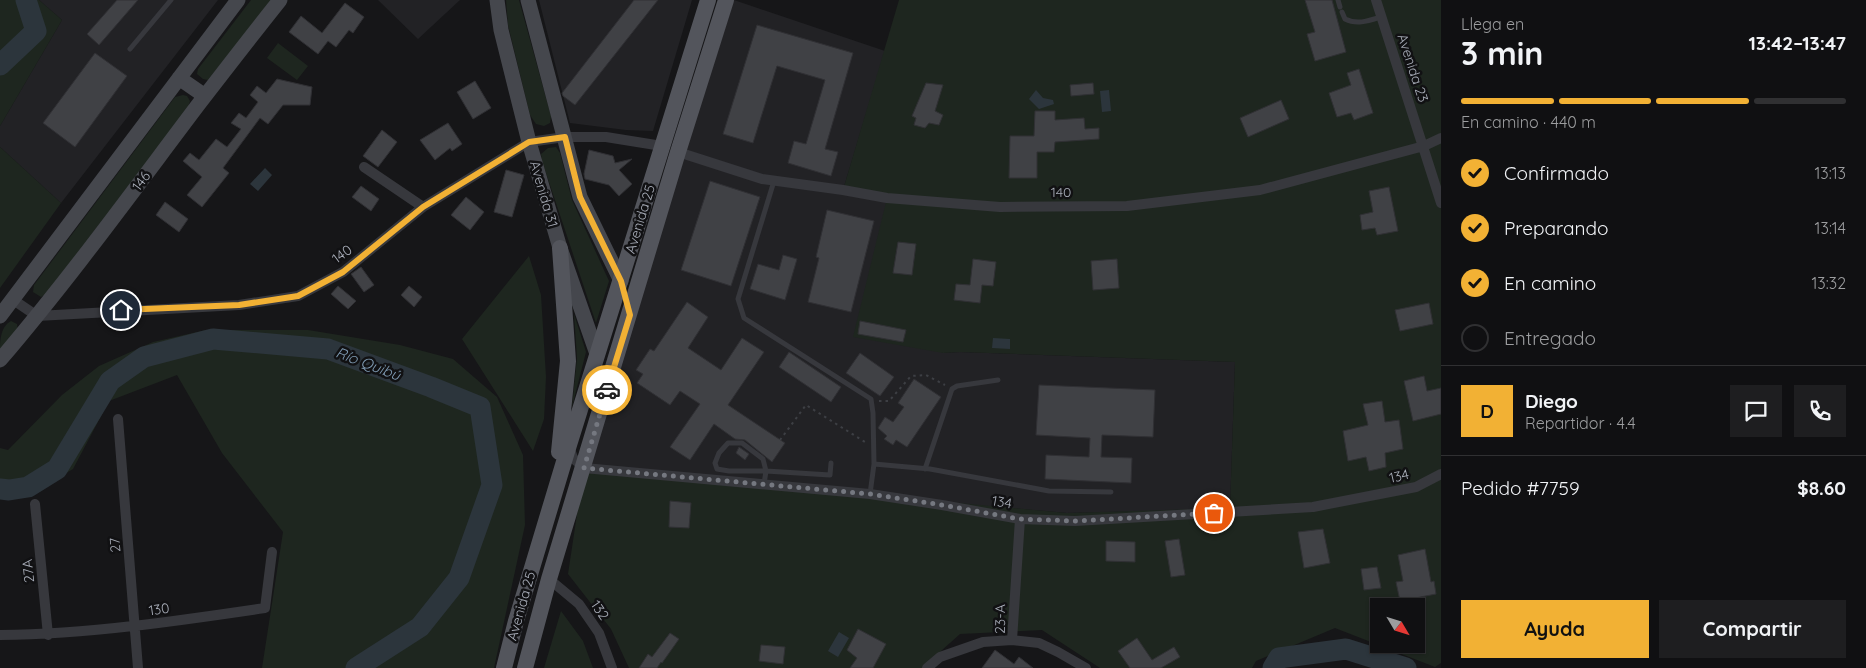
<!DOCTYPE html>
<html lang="es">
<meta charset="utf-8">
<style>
body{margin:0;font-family:Quicksand,sans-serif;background:#1e1e20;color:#f1f3f6;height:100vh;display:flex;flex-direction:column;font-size:19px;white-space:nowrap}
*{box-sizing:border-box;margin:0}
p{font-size:16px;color:#9c9d9f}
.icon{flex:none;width:28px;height:28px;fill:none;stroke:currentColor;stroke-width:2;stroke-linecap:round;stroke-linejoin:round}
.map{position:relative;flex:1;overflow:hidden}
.side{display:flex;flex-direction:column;background:#101012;width:425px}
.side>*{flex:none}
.needle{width:32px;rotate:128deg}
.buttons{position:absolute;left:1370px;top:598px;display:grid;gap:10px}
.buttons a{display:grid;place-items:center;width:55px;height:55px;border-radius:0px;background:#101012;box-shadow:0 1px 4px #0004,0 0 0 1px #303032;font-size:25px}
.pin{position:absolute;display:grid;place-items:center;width:42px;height:42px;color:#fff;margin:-21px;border:2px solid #fff;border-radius:50%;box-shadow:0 1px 5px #0007}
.courier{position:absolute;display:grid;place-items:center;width:50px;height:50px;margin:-25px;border:4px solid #f2b134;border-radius:50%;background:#fff;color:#222;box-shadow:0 1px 6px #0007}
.headline em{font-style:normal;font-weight:800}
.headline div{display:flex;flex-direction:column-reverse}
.headline{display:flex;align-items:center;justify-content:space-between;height:85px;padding:0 20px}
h1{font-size:32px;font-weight:800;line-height:38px}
.bar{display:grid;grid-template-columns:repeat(4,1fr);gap:8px 5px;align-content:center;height:60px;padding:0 20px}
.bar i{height:6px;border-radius:4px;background:#303032}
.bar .current{background:#f2b134}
.bar p{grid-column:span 4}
.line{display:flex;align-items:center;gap:12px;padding:0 20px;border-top:1px solid #303032}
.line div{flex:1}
.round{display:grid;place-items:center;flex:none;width:52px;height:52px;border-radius:0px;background:#1e1e20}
ol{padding:0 20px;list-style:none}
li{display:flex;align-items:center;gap:15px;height:55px}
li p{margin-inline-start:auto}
li .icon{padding:5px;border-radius:50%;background:#f2b134;color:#111;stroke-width:4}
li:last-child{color:#9c9d9f}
li i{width:28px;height:28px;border:2px solid #303032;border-radius:50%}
.action{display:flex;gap:10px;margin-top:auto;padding:10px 20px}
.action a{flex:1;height:58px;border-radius:0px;background:#f2b134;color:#111;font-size:20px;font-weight:800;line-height:58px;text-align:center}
.action a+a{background:#1e1e20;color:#f1f3f6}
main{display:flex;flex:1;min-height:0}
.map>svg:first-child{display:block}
.built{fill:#222225}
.green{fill:#1e261f;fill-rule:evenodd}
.water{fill:#2c353c}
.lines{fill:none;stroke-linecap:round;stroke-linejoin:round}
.river{stroke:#2c353c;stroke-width:21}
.building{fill:#404145;stroke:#303034}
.path{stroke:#3d3f44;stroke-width:2;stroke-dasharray:2.5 4;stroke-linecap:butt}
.lane{stroke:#37383d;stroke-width:5}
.street{stroke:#37383d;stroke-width:10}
.secondary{stroke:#45474d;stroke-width:15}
.primary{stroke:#53555c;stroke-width:16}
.done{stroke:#757880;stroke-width:5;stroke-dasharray:0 9}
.route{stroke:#f2b134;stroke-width:6}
.labels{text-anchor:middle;stroke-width:5;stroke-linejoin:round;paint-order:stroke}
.street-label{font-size:14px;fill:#a8adb8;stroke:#111113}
.water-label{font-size:15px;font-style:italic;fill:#7f9bb3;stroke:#111113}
</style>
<main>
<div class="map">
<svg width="1441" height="668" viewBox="0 0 1441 668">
<rect width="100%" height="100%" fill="#161618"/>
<path class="built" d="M39 0H218L61 203 0 147V126L62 20Z
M378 0H460L418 39Z
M539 0H692L653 131 626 130 570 123Z
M734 0 885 51 843 190 887 198 942 353 960 352 1235 362 1230 509 1067 513 905 499 584 468Z"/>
<path class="green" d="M0 0H39L62 20 0 126Z
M251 0H272L208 80 203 79 197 74 198 69Z
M506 0H519L551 116 550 123 544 126 536 124 530 115 508 25Z
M899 0H1441V663L1435 667 1335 628 1256 661 1252 668H1100L1042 630 960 634 922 668H629L611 629 568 574 584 468 1067 513 1230 508 1235 362 960 352 943 353 853 337 887 198 843 190ZM1379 606H1416V644H1379Z
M278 43 308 66 297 80 267 58Z
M183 95 187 96 190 101 188 108 46 294 41 297 33 292 34 285 175 97Z
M0 147 61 203 0 288Z
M556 147 560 153 572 200 609 281 596 323 542 161 541 154 548 148Z
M529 256 541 295 546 377 544 419 533 451 462 339Z
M574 314 586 352 572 407 577 358Z
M11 321 17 324 18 330 0 354C0 341 0 327 11 321Z
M206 330H308L400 345 453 359 497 397 523 455 525 525 494 668H262L283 532 222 453 177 375 109 401 73 469 27 497 0 498V448L8 450 62 395 99 366 153 342Z
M561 611 583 641 593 668H544Z"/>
<path class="water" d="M1036 90 1043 98 1053 100 1054 104 1039 109 1029 99Z
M1109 90 1111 111 1102 112 1100 91Z
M265 168 272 175 258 191 250 184Z
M993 338 1010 339V349L992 348Z
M839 632 849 638 838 657 828 651Z"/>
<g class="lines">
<path class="river" d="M0 65 36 31 26 0
M0 489 9 490 28 487 57 469 110 381 144 357 213 339 328 349 431 387 480 407 492 485 459 578 420 627 356 668
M1273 668 1279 658 1346 649 1406 668"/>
</g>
<path class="building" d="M117 0H138L99 45 87 34Z
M634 0H658L575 105 563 96 562 93Z
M1305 0H1332L1346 52 1315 61 1307 34 1315 32Z
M345 3 364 17 353 33 349 30 336 47 328 41 318 54 289 32 301 16 322 33Z
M757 25 853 53 825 149 838 152 831 176 788 163 794 141 806 144 825 80 777 66 753 143 723 134Z
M95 53 127 76 75 147 43 123Z
M1359 69 1373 113 1354 120 1351 113 1337 117 1329 93 1351 85 1347 73Z
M277 79 312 87 310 105H283L268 124 260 118 223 168 229 173 202 207 187 195 202 177 183 161 190 153 199 160 216 139 227 147 241 129 231 123 239 113 246 118 258 102 250 95 257 86 266 93Z
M475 81 491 108 473 119 457 92Z
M926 83 943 85 935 111 943 115 939 125 929 123 925 128 914 125 916 118 912 116Z
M1093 83 1094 94 1071 96 1070 85Z
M1281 100 1289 119 1248 137 1240 118Z
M1035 111H1055V120L1084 118 1085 129 1099 128V139L1055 142 1054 152H1037V178H1009L1010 136H1034Z
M448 123 462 144 452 151 450 148 435 160 420 140Z
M382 130 397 142 378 167 363 156Z
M589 150 613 156 615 163 632 159 619 170 632 184 619 196 609 185 585 179 584 174Z
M506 170 524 175 512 217 494 212Z
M710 181 760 197 731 286 681 270Z
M361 186 379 199 371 211 352 197Z
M1389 187 1398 231 1377 235 1375 228 1362 230 1360 215 1373 212 1369 191Z
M466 197 484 212 470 230 451 215Z
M165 202 188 219 179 232 156 215Z
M827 210 874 221 851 312 808 302 819 258 816 257Z
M898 242 916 244 912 275 893 273Z
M783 255 797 259 785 300 750 289 758 264 779 270Z
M973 259 996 262 993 286 982 285 980 303 954 300 956 284 970 285Z
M1117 259 1119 288 1093 290 1091 261Z
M361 267 374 285 364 292 351 274Z
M338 286 356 301 348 309 331 294Z
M409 286 422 297 414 307 401 295Z
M687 302 708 317 688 348 721 370 742 338 764 352 728 405 785 443 772 462 745 440 735 439 714 424 690 460 670 447 700 404 680 391 670 405 637 383 643 374 636 370 650 349 654 351Z
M1429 303 1433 324 1400 331 1395 310Z
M860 321 906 330 903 342 858 334Z
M789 352 841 387 831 402 779 367Z
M860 353 894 377 880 396 846 373Z
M1424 376 1427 391 1441 388V414L1413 421 1404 381Z
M914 379 941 397 907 447 896 440 893 445 884 439 887 436 878 428 885 417 893 422 904 407 898 403Z
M1039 385 1155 390 1153 437 1102 435 1101 457 1132 458 1131 483 1045 479 1046 455 1089 457 1090 438 1036 435Z
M1382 401 1385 422 1399 420 1403 449 1385 453 1386 467 1369 471 1366 457 1348 461 1343 431 1368 425 1363 404Z
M739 447 749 454 745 460 736 453Z
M670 501 691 503 689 528 669 527Z
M1323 529 1330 563 1304 568 1298 532Z
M1179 539 1185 575 1171 577 1165 541Z
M1106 541 1135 542V562L1106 561Z
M1425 549 1431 582 1434 581 1436 594 1400 601 1396 582 1403 581 1398 555Z
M1377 567 1381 588 1364 590 1361 569Z
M858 629 886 644 873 668H850L857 658 847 650Z
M670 633 679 639 662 663 661 662 657 668H639L648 654 652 657Z
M1137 638 1152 660 1174 647 1180 657 1161 668H1130L1118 651Z
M761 645 785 647 783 664 759 661Z
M995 650 1014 664 1019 657 1033 668H982Z"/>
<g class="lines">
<path class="path" d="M879 401H889L911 376 926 375 945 385
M780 440 806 405 865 442"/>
<path class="lane" d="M1338 0 1340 7
M1342 12 1345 19C1357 25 1368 21 1381 17
M130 49 171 0
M774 181 738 299 744 318 871 399 873 413 874 464
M925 469 952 389 957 386 998 380
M764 484 766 471 763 459 742 443H728L719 453 715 463 717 469 729 471H766L830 475 831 463
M870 494 874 464 930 469 1049 491 1111 492"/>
<path class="street" d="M1376 0 1441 203
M678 152 762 179 843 190 887 198 1000 207 1127 206 1260 190 1424 146 1441 138
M364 167 423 207
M12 299 37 316 239 305 298 296 343 272 423 207 529 142 565 137H606L662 146
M118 419 138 668
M569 446 573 458 584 468 870 494 942 505 1020 519 1075 521 1313 507 1416 487 1441 474
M35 504 48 635
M549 579 579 604 599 633 612 668
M0 635C89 634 177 621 265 608L272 552
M1012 640 1020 519
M927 668 940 657 983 642 1012 640 1039 643 1058 652 1086 668"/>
<path class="secondary" d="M497 0 501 30 529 142 560 248 597 354
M528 0 580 197 621 281
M179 78 205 96
M0 316 238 0
M0 360C70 278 133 191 198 105 225 70 252 35 280 0"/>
<path class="primary" d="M559 452 568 361 560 248
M504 668 516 621 569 445 708 0
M525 668 549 579 678 152 726 0"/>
</g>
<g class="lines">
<path class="done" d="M607 390 584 468 870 494 942 505 1020 519 1075 521 1214 513"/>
<path class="route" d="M121 310 239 305 298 296 343 272 423 207 529 142 565 137 580 197 621 281 630 315 607 390"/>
</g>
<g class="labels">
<g class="street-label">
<text transform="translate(1413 68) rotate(72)" y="5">Avenida 23</text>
<text transform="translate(141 181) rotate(-53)" y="5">146</text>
<text x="1061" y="197">140</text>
<text transform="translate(544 194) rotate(74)" y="5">Avenida 31</text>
<text transform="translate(640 219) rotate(-73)" y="5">Avenida 25</text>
<text transform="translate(342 254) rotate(-36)" y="5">140</text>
<text transform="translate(1399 476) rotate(-13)" y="5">134</text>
<text transform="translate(1002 502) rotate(10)" y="5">134</text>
<text transform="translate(115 545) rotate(-95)" y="5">27</text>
<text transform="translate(28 571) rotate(-96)" y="5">27A</text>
<text transform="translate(521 606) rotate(-74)" y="5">Avenida 25</text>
<text transform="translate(159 609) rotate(-8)" y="5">130</text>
<text transform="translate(600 610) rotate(56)" y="5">132</text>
<text transform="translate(1000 619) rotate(-89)" y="5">23-A</text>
</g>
<g class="water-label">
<text transform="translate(368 364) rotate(21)" y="5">Río Quibú</text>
</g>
</g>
</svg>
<div class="buttons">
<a><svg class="needle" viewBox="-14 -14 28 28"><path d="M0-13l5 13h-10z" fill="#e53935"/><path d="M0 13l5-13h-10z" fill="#9c9d9f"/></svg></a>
</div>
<div class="pin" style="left:1214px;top:513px;background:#ea580c"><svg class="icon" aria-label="bag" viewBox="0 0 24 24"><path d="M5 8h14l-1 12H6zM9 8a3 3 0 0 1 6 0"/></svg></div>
<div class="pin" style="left:121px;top:310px;background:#1f2937"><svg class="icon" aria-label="home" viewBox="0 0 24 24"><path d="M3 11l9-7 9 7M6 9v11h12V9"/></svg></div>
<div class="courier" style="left:607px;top:390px"><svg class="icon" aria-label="car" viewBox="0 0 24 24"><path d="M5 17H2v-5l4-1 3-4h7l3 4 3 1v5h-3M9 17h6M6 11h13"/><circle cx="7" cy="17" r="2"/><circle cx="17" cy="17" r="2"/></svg></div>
</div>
<section class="side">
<div class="headline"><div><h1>3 min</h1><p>Llega en</p></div><em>13:42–13:47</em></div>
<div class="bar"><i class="current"></i><i class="current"></i><i class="current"></i><i></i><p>En camino · 440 m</p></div>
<ol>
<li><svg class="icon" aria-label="check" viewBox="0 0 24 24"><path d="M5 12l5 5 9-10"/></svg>Confirmado<p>13:13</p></li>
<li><svg class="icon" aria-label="check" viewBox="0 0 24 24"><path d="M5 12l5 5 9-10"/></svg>Preparando<p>13:14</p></li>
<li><svg class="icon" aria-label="check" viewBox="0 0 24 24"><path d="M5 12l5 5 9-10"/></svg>En camino<p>13:32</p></li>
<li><i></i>Entregado</li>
</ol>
<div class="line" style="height:90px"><b class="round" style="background:#f2b134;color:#111">D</b><div><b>Diego</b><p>Repartidor · 4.4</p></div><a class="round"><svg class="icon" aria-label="chat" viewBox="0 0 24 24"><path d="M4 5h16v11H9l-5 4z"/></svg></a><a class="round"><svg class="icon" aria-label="phone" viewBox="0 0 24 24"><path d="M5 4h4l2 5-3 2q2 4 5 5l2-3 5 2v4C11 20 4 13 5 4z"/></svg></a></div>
<div class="line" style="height:65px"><div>Pedido #7759</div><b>$8.60</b></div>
<div class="action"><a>Ayuda</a><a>Compartir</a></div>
</section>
</main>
